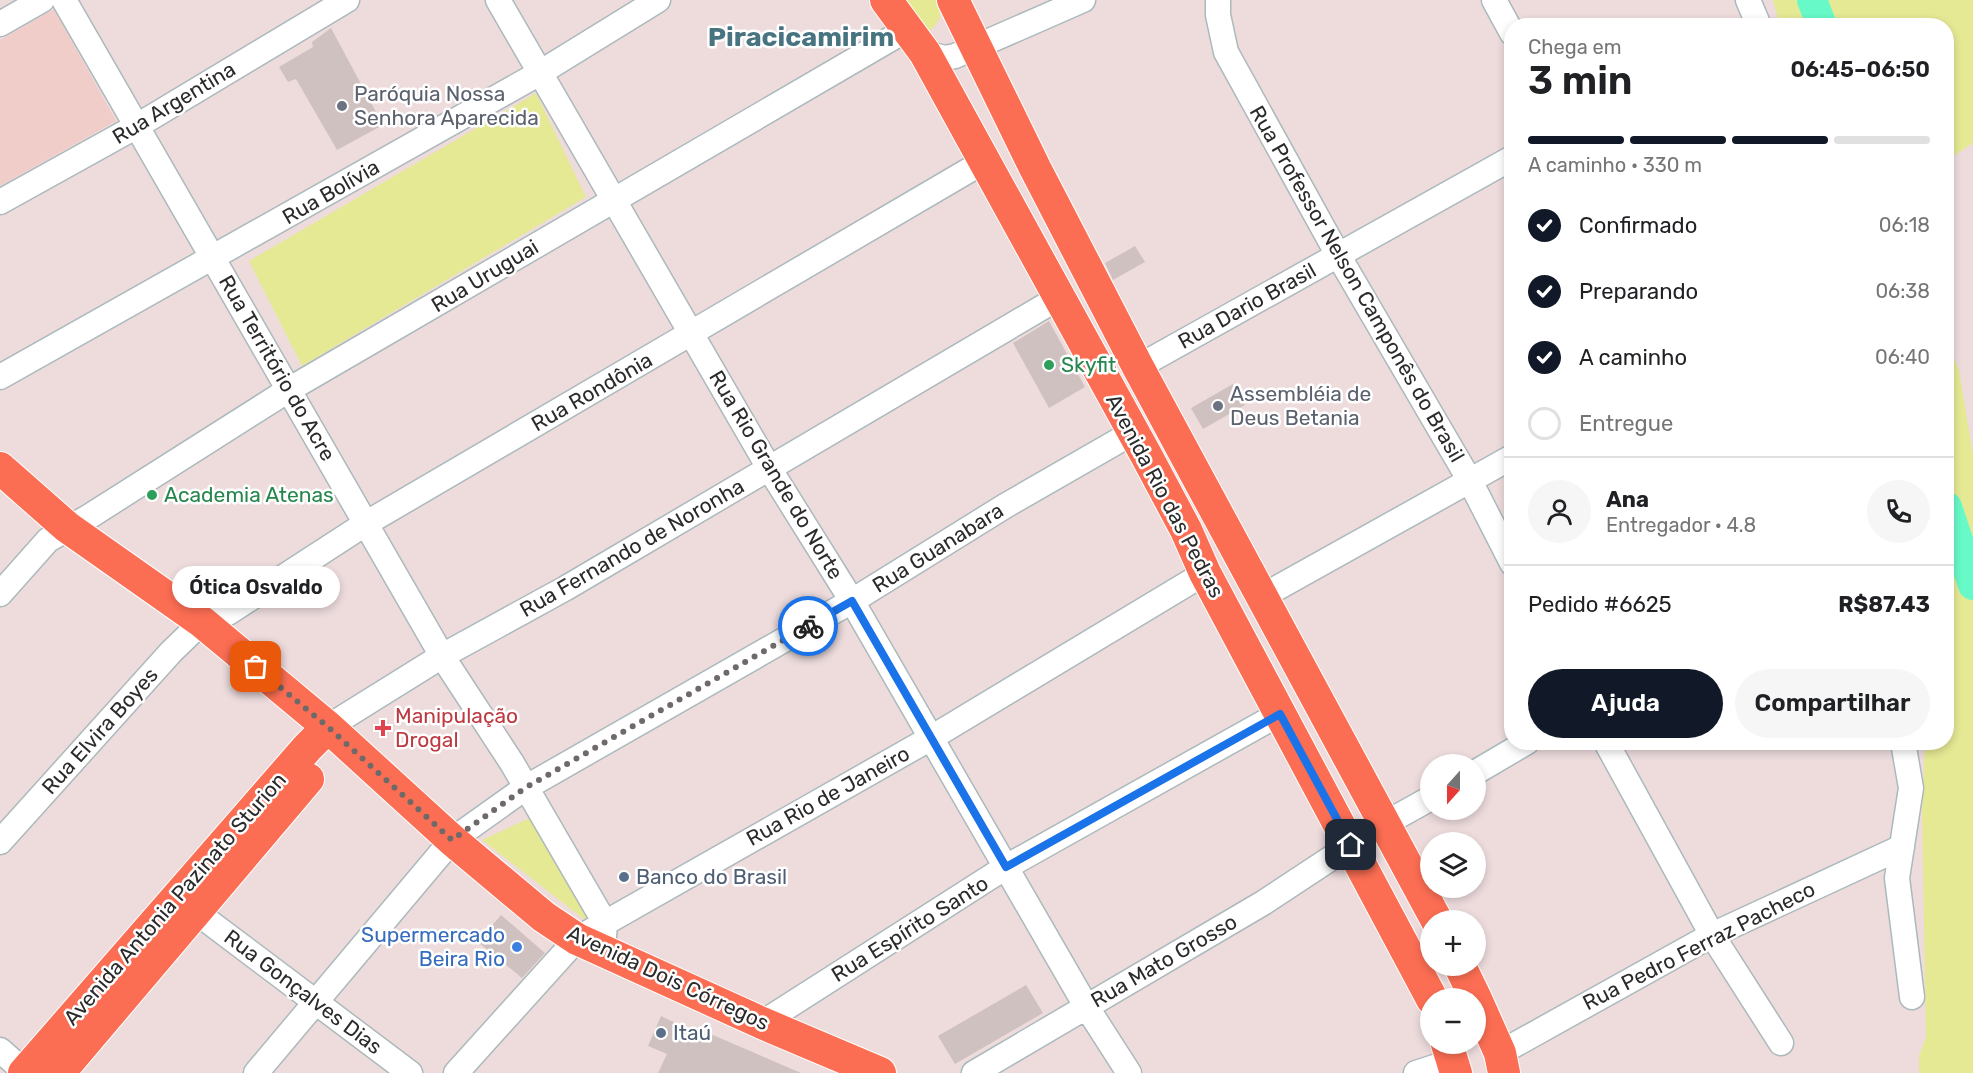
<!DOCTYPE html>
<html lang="pt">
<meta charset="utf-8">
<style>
body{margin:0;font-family:Rubik,sans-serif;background:#f6f6f6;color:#202124;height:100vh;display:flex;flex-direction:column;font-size:22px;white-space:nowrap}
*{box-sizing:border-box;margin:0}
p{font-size:20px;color:#757577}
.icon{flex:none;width:33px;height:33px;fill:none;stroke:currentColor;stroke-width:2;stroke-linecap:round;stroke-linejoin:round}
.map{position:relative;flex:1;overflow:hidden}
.panel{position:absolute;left:1504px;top:18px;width:450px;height:732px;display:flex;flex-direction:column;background:#fff;border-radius:24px;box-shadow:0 3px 9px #0003}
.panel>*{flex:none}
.needle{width:39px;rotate:201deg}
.controls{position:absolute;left:1420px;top:754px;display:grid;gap:12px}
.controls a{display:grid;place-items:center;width:66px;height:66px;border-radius:50%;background:#fff;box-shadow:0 3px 9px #0003;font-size:30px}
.pin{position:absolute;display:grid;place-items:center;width:51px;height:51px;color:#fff;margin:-26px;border-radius:12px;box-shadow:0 3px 9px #0006}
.courier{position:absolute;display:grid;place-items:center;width:60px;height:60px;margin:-30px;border:4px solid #1a73e8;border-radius:50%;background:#fff;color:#222;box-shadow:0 2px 8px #0007}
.bubble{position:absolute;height:42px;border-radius:21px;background:#fff;box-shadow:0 3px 9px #0003;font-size:20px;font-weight:600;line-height:42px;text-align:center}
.summary em{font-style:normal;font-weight:600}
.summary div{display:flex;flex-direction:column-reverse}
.summary{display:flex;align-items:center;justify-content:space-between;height:102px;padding:0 24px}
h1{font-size:39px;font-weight:600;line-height:45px}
.bar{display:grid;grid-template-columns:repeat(4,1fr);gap:9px 6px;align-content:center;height:72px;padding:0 24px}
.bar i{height:8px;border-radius:4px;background:#e0e0e0}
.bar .active{background:#111827}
.bar p{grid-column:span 4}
.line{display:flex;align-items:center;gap:15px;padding:0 24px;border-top:2px solid #e0e0e0}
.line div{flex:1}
.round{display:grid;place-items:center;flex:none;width:63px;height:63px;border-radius:32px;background:#f6f6f6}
ol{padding:0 24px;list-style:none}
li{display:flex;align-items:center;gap:18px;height:66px}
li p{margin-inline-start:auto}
li .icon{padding:6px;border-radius:50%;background:#111827;color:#fff;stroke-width:4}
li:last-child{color:#757577}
li i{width:33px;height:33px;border:3px solid #e0e0e0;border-radius:50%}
.primary-button{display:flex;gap:12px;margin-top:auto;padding:12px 24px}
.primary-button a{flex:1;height:69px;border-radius:36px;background:#111827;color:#fff;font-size:24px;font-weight:600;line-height:69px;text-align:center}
.primary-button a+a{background:#f6f6f6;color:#202124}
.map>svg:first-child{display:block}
.education{fill:#f1cdca}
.green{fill:#e5e994}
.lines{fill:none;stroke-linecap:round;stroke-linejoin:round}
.river{stroke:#67f9c7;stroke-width:30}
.building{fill:#d0c1c1}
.minor-casing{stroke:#acb9bc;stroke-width:27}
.major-casing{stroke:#fff;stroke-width:34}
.minor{stroke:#fff;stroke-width:24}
.major{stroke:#fc6e53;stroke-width:32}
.done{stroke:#6f6969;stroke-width:6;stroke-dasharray:0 10.8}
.route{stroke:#1a73e8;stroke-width:8}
.worship-dot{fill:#6b7280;stroke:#fff;stroke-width:2}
.leisure-dot{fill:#2e9e5b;stroke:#fff;stroke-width:2}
.health-dot{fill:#e0444e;stroke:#fff;stroke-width:2}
.service-dot{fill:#5c6f8a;stroke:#fff;stroke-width:2}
.shop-dot{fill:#3f7fe0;stroke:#fff;stroke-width:2}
.labels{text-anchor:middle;stroke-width:5;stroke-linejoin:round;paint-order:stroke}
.worship-label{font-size:21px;fill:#5b616d;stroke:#fff;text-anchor:start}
.street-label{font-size:21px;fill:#2b2b2b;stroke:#fff}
.leisure-label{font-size:21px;fill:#27864d;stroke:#fff;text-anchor:start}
.health-label{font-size:21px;fill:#be3a42;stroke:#fff;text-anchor:start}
.service-label{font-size:21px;fill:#4e5e75;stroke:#fff;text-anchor:start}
.shop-label{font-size:21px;fill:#366cbe;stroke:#fff;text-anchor:end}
.district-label{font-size:27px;font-weight:bold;fill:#477480;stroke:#fff}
</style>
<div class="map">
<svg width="1973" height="1073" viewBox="0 0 1973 1073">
<rect width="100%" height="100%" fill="#eedcdd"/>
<path class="education" d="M54 9 116 121 0 186V40Z"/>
<path class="green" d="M899 0H936C942 14 942 19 931 30L919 29Z
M1773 0H1973V143L1952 157 1947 166V26L1780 25Z
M536 93 586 197 302 366 249 261Z
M1947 343 1959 370 1973 455V1073H1919V1056L1926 1037 1922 811 1925 743 1947 742Z
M534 816 589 923 482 840Z"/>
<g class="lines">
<path class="river" d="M1812 0 1822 26
M1947 507 1973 585"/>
</g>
<path class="building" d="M331 28 383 125 337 150 296 79 288 82 279 67 313 47 312 42Z
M1135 246 1145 262 1113 280 1105 263Z
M1049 321 1085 387 1049 408 1013 343Z
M1233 384 1245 405 1203 429 1191 408Z
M501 915 545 953 522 978 478 942Z
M1026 985 1043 1013 955 1064 938 1036Z
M661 1016 704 1037 706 1032 801 1073H658L667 1054 648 1046Z"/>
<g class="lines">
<g class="minor-casing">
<path id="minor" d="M64 0 442 656 512 763 605 923 577 939 456 1073
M498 0 769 468 852 601 1086 1006 1129 1073
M1218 0V15L1226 52 1338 255 1470 481 1512 563
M1494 0 1512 33
M1748 0 1759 26
M0 24 42 0
M925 53 945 58 955 56 1083 0
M0 202 137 126 347 0
M1138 367 1512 158
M0 377 538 74 658 0
M0 594 48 540 90 516 290 389 906 30
M1261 597 1512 457
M328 727 442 656 566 588 1060 297
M1606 742 1712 935 1781 1043
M1903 742 1911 788 1897 878 1912 997
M1476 772 1527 742
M1386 823 1431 798
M0 842 171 652 202 622 228 613 365 524 983 162
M196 912 410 1073
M604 937 605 923 931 738 1205 573
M762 1023 1006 867 1279 714
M0 1050 25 1072
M1500 1053 1712 935 1902 847
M256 1073 452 840 525 788 852 601 1005 506 1132 433
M974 1073 1263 903 1351 845
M1416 1073 1453 1061"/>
</g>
<g class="major-casing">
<path id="major" d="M886 0 925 53 1146 455 1186 530 1205 573 1432 999
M953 0 1035 168 1138 367 1437 921
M0 468 67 527 202 622 328 727 452 840 544 917 577 939 762 1023 880 1073
M1460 966 1476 999
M1476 999 1500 1053 1504 1073
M1447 1044 1456 1073
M24 1073 307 748 328 727
M59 1073 308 779"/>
</g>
<use href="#minor" class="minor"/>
<use href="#major" class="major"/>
</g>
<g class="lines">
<path class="done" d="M256 667 328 727 452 840 525 788 808 626"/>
<path class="route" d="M808 626 852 601 1006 867 1280 714 1351 845"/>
</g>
<g class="worship-dot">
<circle cx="342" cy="106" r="6"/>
<circle cx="1218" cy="406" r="6"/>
</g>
<g class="leisure-dot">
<circle cx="1049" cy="365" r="6"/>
<circle cx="152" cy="495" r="6"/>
</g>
<path class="health-dot" d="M380 719h6v6h6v6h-6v6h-6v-6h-6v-6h6z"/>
<g class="service-dot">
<circle cx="624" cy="877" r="6"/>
<circle cx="661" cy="1033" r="6"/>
</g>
<circle class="shop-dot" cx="517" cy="947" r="6"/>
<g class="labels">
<g class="worship-label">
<text x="354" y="101">Paróquia Nossa<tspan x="354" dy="24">Senhora Aparecida</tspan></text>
<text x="1230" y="401">Assembléia de<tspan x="1230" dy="24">Deus Betania</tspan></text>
</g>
<g class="street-label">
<text transform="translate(174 103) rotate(-31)" y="7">Rua Argentina</text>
<text transform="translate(331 192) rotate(-30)" y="7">Rua Bolívia</text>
<text transform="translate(485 276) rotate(-31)" y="7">Rua Uruguai</text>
<text transform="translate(1357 284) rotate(60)" y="7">Rua Professor Nelson Camponês do Brasil</text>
<text transform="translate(1247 306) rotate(-29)" y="7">Rua Dario Brasil</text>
<text transform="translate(277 368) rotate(60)" y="7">Rua Território do Acre</text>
<text transform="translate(592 392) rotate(-30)" y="7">Rua Rondônia</text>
<text transform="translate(776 475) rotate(59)" y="7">Rua Rio Grande do Norte</text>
<text transform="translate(1165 496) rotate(62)" y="7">Avenida Rio das Pedras</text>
<text transform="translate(632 548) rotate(-30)" y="7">Rua Fernando de Noronha</text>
<text transform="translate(938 548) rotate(-32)" y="7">Rua Guanabara</text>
<text transform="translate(100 731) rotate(-48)" y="7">Rua Elvira Boyes</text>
<text transform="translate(828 796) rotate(-29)" y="7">Rua Rio de Janeiro</text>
<text transform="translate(175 899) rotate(-49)" y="7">Avenida Antonia Pazinato Sturion</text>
<text transform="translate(910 929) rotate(-32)" y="7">Rua Espírito Santo</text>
<text transform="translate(1699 946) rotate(-27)" y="7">Rua Pedro Ferraz Pacheco</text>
<text transform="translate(1164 961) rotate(-30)" y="7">Rua Mato Grosso</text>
<text transform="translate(668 978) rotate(25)" y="7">Avenida Dois Córregos</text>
<text transform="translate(303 992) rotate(37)" y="7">Rua Gonçalves Dias</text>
</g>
<g class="leisure-label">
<text x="1061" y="372">Skyfit</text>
<text x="164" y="502">Academia Atenas</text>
</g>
<g class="health-label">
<text x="395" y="723">Manipulação<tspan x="395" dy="24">Drogal</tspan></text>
</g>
<g class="service-label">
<text x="636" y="884">Banco do Brasil</text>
<text x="673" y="1040">Itaú</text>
</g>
<g class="shop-label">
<text x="505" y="942">Supermercado<tspan x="505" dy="24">Beira Rio</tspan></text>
</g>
<g class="district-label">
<text x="801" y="46">Piracicamirim</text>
</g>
</g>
</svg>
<div class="controls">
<a><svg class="needle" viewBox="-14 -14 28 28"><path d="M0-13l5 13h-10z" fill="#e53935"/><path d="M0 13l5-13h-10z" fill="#757577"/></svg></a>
<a><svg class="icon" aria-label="layers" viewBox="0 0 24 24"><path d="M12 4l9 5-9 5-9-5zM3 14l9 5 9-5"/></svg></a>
<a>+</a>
<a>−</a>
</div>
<div class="pin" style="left:256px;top:667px;background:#ea580c"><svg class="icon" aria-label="bag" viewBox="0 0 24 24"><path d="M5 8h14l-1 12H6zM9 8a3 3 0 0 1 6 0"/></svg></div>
<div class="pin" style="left:1351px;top:845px;background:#1f2937"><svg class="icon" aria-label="home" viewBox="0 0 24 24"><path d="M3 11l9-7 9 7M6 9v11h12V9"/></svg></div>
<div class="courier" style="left:808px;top:626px"><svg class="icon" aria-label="bike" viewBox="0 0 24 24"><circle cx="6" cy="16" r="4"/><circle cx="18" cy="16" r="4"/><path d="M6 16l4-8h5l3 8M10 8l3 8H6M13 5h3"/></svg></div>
<div class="bubble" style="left:172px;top:566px;width:168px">Ótica Osvaldo</div>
<section class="panel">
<div class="summary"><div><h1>3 min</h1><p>Chega em</p></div><em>06:45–06:50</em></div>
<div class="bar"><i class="active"></i><i class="active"></i><i class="active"></i><i></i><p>A caminho · 330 m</p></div>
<ol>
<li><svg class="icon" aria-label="check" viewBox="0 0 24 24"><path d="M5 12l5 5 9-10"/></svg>Confirmado<p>06:18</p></li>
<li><svg class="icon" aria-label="check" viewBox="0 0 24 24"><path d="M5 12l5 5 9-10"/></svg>Preparando<p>06:38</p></li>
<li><svg class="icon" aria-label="check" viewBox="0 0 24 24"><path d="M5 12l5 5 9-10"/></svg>A caminho<p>06:40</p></li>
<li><i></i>Entregue</li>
</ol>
<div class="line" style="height:108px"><a class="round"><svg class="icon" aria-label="person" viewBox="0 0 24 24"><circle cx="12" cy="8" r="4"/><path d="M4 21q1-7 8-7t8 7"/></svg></a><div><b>Ana</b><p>Entregador · 4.8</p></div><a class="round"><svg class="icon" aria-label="phone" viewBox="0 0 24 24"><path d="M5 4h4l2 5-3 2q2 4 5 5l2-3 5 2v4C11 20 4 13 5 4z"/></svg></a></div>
<div class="line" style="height:78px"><div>Pedido #6625</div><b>R$87.43</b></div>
<div class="primary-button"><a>Ajuda</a><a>Compartilhar</a></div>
</section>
</div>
